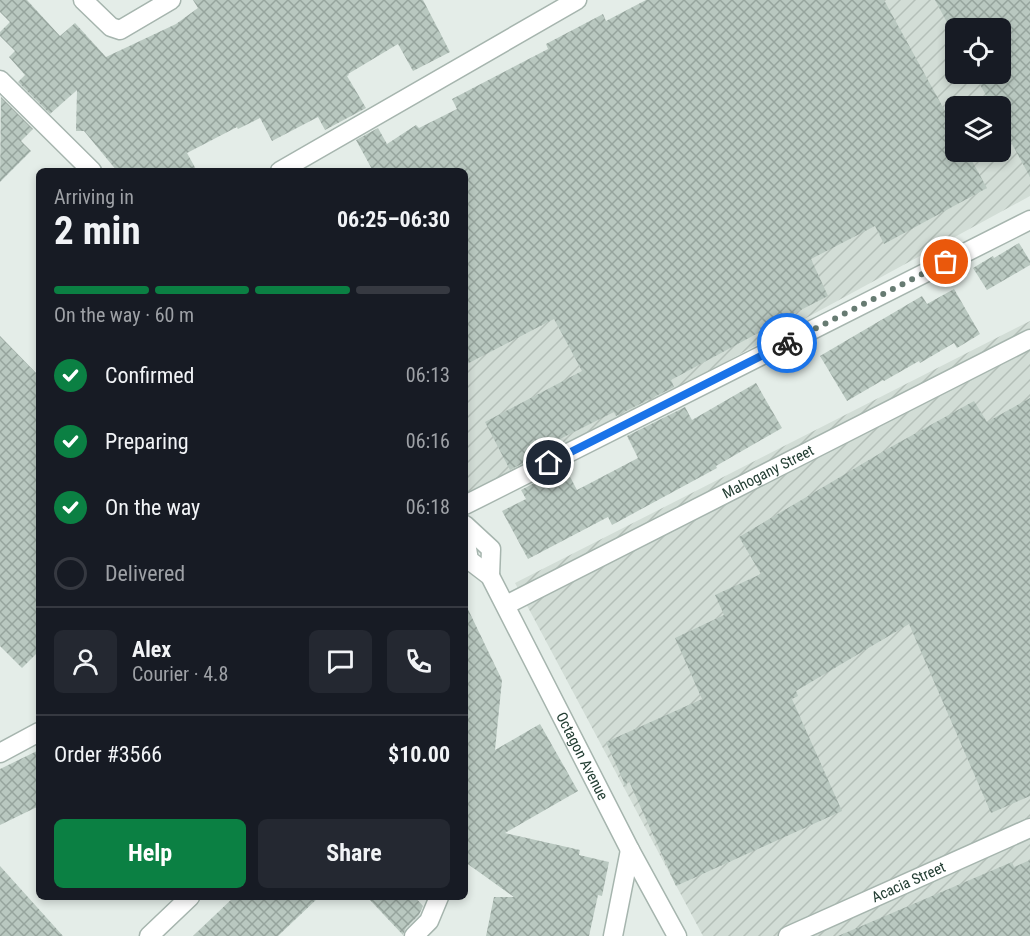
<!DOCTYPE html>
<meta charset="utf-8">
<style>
body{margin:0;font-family:"Roboto Condensed",sans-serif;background:#242831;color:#f1f3f6;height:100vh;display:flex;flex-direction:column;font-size:22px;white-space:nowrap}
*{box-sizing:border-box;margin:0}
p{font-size:20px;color:#9ea1a6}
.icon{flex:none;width:33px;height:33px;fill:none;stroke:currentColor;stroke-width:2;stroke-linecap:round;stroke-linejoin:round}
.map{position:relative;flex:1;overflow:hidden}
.sheet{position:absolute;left:36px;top:168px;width:432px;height:732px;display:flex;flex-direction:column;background:#171b24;border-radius:9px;box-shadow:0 3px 9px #0003}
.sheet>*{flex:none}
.fabs{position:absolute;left:945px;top:18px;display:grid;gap:12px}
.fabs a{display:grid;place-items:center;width:66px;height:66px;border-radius:9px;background:#171b24;box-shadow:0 3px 9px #0003;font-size:30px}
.pin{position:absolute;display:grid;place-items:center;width:51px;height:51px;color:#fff;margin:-26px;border:3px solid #fff;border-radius:50%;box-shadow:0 2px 6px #0007}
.courier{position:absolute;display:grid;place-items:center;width:60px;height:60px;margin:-30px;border:4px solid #1a73e8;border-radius:50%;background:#fff;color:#222;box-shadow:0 2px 8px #0007}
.overview em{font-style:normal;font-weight:700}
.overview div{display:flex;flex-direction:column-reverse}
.overview{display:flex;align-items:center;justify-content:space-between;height:102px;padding:0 18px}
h1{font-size:39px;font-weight:700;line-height:45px}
.bar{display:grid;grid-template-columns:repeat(4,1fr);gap:9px 6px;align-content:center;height:72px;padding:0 18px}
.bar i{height:8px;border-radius:4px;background:#363941}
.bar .on{background:#0b8043}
.bar p{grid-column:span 4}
.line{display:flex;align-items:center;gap:15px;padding:0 18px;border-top:2px solid #363941}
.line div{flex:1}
.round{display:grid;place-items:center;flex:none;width:63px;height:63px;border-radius:9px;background:#242831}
ol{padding:0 18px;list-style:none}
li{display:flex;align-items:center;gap:18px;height:66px}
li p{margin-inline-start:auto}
li .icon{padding:6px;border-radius:50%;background:#0b8043;color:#fff;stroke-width:4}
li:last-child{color:#9ea1a6}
li i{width:33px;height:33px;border:3px solid #363941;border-radius:50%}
.button{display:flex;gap:12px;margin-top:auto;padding:12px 18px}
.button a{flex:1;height:69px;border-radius:9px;background:#0b8043;color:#fff;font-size:24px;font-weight:700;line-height:69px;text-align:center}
.button a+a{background:#242831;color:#f1f3f6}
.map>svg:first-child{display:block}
.industrial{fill:url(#industrial-furrows);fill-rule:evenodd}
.building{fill:url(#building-cross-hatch)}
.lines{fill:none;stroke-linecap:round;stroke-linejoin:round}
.minor-casing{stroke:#a6b5ae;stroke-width:21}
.tertiary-casing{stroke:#a6b5ae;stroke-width:21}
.minor{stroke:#fff;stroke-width:18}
.tertiary{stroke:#fff;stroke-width:18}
.done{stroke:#677b72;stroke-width:6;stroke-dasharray:0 10.8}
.route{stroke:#1a73e8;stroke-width:8}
.labels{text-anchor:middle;stroke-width:4.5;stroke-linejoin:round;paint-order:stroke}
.street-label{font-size:15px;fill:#233e33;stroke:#f4f9f6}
</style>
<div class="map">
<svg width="1030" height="936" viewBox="0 0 1030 936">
<defs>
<pattern id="industrial-furrows" width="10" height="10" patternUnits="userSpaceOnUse" patternTransform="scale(1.5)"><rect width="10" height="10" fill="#d2ddd6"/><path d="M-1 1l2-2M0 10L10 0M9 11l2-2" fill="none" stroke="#b4bfb8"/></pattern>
<pattern id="building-cross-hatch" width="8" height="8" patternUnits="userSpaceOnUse" patternTransform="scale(1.5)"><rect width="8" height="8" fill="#b9c8c0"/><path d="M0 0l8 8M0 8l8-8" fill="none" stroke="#96a49d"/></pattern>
</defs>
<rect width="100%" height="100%" fill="#e4ede8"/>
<path class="industrial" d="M745 0H1030V196L472 500 465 494V209ZM956 28H1000V74H956ZM956 106H1000V152H956Z
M1030 321V936H703L515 583Z"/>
<path class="building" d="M0 0H27L60 36 75 23 106 57 176 24 198 8 193 0H423L450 52 413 71 398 44 348 74 349 75 347 76 366 108 325 130 318 117 272 141 260 118 238 129 237 127 187 153 197 171H117L84 131H76L77 90 50 114 18 82 25 75 9 57 15 51 0 36V32L10 22 0 12Z
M646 0H884L956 131V152H967L987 188 884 244 875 226 811 259 828 296 795 313 759 330 760 332 671 380 674 387 616 416 614 412 552 443 554 447 510 470 485 422 582 371 554 319 465 365V171H373L356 140 378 128 387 144 416 125 419 128 457 109 452 99 548 49 546 44 603 14 606 21Z
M935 0H1030V177L1000 122V106H992L974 74H1000V28H950Z
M1 97 33 129 21 141 31 151 0 182Z
M1019 243 1030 261V265L987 290 973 268 993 256 994 258Z
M954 289 980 334 957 348 954 343 920 363 919 361 884 381 883 380 847 401 820 356 922 296 927 304Z
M0 336 39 376V651L22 668 0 646Z
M756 383 782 428 716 466 717 468 612 525 608 517 528 559 502 511 526 499 521 490 565 467 577 490 638 458 627 436 685 407 692 420Z
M1030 398V796L991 813 909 624 796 691 798 696 792 699 842 811 676 886 628 779 626 787 606 742 702 699 675 638 724 615 715 595 761 574 739 537 889 448 974 401 987 422Z
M465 603 502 680 495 750 540 724 578 791 505 833 580 850 579 855 609 862 602 896 598 895 589 936H486L494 897H514L465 862Z
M39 750V806L0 825V769Z
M1030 860V936H838L1012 862 1014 867Z
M0 866 63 936H0Z
M234 897H319L278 936H193Z
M367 897H415L423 906 419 915 406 928 403 935Z"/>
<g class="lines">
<g class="minor-casing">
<g id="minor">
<path d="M83 0 111 27 120 30 171 0"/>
<path d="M280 171 577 0"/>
<path d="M465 525 491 549 490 576"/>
<path id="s1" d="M465 537 469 560 490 576 630 850 677 936"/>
<path id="s2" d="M506 605 1030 339"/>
<path d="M149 936 190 897"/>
<path d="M414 936 429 921 439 897"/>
<path d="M613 936 630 850"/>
<path id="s3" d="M788 936 1030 828"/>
</g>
</g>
<g class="tertiary-casing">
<path id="tertiary" d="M0 80 92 171
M465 505 1030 220
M0 753 39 732"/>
</g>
<use href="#minor" class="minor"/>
<use href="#tertiary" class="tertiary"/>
</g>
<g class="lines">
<path class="done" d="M787 343 946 262"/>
<path class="route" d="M549 463 787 343"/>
</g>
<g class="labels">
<g class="street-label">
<text dy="5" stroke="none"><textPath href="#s2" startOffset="294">Mahogany Street</textPath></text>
<text dy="5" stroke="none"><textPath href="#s1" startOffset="252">Octagon Avenue</textPath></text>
<text dy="5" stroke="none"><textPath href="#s3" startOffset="132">Acacia Street</textPath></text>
</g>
</g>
</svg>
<div class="fabs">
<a><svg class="icon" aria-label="locate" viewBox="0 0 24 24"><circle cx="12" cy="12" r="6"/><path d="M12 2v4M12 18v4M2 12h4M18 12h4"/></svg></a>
<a><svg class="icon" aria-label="layers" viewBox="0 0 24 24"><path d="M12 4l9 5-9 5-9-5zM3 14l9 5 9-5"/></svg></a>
</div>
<div class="pin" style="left:946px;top:262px;background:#ea580c"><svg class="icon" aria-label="bag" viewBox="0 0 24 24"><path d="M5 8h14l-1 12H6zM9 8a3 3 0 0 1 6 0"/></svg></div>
<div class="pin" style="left:549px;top:463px;background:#1f2937"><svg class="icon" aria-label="home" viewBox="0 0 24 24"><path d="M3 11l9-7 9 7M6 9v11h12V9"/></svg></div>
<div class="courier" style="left:787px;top:343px"><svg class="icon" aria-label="bike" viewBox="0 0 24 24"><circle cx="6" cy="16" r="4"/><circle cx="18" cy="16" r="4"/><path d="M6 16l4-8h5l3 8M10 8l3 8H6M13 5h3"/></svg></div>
<section class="sheet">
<div class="overview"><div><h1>2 min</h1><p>Arriving in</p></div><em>06:25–06:30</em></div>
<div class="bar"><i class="on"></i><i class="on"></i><i class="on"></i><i></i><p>On the way · 60 m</p></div>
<ol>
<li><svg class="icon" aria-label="check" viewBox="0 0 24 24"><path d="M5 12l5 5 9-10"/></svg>Confirmed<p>06:13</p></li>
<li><svg class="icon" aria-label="check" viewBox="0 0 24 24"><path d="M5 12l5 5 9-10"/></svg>Preparing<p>06:16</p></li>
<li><svg class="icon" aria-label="check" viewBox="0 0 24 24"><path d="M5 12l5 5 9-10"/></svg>On the way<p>06:18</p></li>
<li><i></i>Delivered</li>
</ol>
<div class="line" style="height:108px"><a class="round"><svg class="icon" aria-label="person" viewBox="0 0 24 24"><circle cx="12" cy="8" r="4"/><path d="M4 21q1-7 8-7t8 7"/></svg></a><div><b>Alex</b><p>Courier · 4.8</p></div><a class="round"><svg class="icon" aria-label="chat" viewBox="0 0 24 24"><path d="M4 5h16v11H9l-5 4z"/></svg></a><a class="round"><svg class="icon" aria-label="phone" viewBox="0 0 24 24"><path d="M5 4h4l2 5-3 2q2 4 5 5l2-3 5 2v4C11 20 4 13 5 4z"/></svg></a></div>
<div class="line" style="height:78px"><div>Order #3566</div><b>$10.00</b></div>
<div class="button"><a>Help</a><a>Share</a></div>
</section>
</div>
